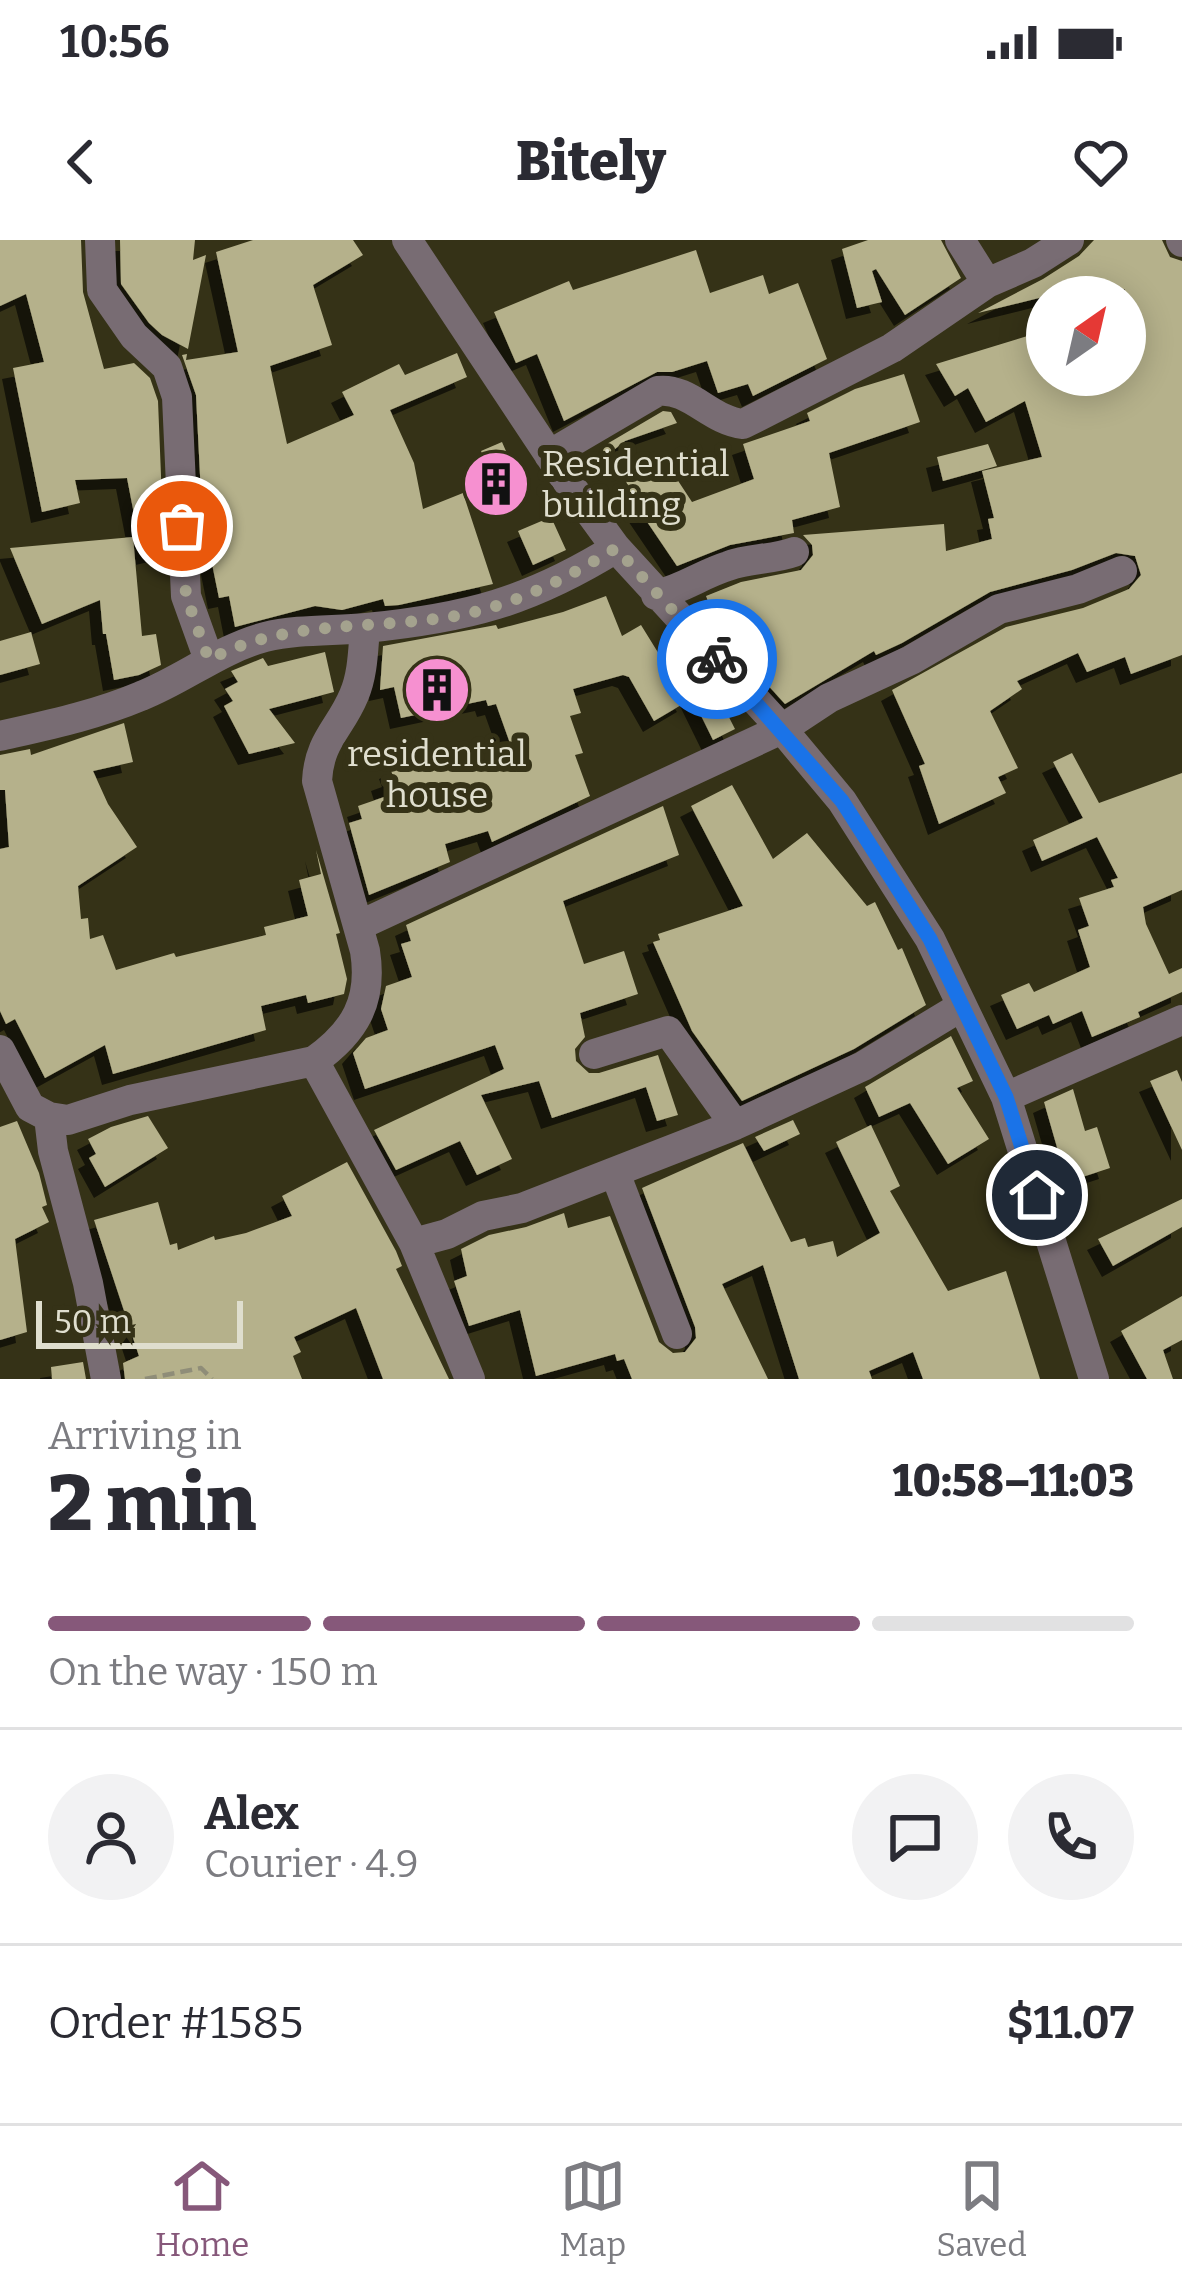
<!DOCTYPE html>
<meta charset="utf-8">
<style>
body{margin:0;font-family:Bitter,serif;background:#f2f2f3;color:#2b2b33;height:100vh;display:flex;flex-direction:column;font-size:45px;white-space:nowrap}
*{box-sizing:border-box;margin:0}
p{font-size:39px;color:#7c7c81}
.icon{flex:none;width:66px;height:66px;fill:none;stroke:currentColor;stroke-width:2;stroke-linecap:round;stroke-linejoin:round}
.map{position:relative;height:1139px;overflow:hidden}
.side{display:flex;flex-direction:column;background:#fff;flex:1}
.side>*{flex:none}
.needle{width:78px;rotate:34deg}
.buttons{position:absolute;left:1026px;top:36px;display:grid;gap:24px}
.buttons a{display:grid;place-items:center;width:120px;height:120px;border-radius:50%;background:#fff;box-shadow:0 6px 30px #0003;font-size:60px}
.scale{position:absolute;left:36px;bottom:30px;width:207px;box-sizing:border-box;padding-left:12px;border:6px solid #dfdece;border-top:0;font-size:33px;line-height:42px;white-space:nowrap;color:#dfdece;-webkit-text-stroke:9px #353217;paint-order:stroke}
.pin{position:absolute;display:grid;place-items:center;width:102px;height:102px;color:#fff;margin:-51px;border:6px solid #fff;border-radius:50%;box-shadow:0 3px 12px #0007}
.courier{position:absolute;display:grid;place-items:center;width:120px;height:120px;margin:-60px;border:9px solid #1a73e8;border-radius:50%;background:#fff;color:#222;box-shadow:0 3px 15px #0007}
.head em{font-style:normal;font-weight:800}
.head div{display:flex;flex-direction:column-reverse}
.head{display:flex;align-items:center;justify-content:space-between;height:204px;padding:0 48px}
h1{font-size:78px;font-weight:800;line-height:90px}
.bar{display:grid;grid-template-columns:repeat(4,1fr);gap:18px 12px;align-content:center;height:144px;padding:0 48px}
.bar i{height:15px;border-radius:9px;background:#e1e1e2}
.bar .active{background:#86587a}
.bar p{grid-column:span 4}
.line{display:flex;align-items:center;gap:30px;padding:0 48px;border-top:3px solid #e1e1e2}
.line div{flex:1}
.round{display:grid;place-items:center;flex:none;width:126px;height:126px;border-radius:63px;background:#f2f2f3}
.status{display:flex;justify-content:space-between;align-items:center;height:84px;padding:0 60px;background:#fff;direction:ltr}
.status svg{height:33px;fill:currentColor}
header{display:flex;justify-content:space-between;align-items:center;height:156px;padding:0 48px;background:#fff;font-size:54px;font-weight:800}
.tabs{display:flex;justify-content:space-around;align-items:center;height:168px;border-top:3px solid #e1e1e2;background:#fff;font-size:33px;color:#7c7c81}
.tabs a{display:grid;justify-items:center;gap:6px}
.tabs .active{color:#86587a}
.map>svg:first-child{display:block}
.building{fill:#b5b18b;filter:url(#shadow)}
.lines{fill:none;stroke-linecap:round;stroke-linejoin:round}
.path{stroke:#8f8d78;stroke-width:4.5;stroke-dasharray:12 6;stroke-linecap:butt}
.minor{stroke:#786c73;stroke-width:30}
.done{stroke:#a4a28e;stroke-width:12;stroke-dasharray:0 21.6}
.route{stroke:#1a73e8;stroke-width:15}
.labels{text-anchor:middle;stroke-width:12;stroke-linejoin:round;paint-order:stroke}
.poi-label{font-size:36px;fill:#dfdece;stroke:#353217;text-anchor:start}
</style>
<div class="status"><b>10:56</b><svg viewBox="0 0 49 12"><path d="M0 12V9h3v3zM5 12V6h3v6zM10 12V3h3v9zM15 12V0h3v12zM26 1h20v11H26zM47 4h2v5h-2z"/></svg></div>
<header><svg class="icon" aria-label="back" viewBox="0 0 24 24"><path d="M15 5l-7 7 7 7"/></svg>Bitely<svg class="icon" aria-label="heart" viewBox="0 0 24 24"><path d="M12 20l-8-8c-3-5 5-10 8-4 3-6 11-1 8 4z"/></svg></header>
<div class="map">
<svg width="1182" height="1139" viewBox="0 0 1182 1139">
<defs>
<filter id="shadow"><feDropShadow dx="-11" dy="11" stdDeviation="0" flood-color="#0009"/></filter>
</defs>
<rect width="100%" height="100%" fill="#353217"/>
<path class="building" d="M0 0H81L83 52 104 129 134 123 150 138 158 161 164 310 142 315 127 238 75 240 80 263 42 272 13 128 44 122 26 54 0 66Z
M120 0H195L193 20 206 15 188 109 162 95 149 83 121 44Z
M253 0H353L363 15 313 45 332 105 270 126 287 204 354 175 342 152 399 124 405 135 457 113 467 137 390 170 414 223 423 269 463 253 493 344 399 365 385 366 383 359 342 370 315 366 235 387 229 356 219 358 210 314 204 315 196 155 182 115 187 114 186 120 238 112 216 12Z
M868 0H941L961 38 905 75 876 29 872 31 882 62 857 68 842 9Z
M1094 0H1162L1170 17 1182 21V415L1131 434 1125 417 1087 432 1078 413 1017 441 1022 449 990 471 1018 528 998 537 1006 553 939 584 919 526 925 524 892 450 1006 387 1083 368 1129 349 1141 335 1135 316 1116 313 1072 330 990 352 902 403 876 415 874 411 785 464 734 408 714 378 706 356 741 342 801 330 813 315 812 305 803 295 944 284 946 311 992 299 988 279 994 278 982 231 1042 217 1025 161 986 182 968 148 955 156 936 124 1047 90V135H1125V49L1106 57H1043L978 73 1043 39 1079 16Z
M696 10 710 53 763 35 769 54 798 43 827 119 753 156 748 144 718 153 707 121 672 132H657L564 181 537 114 516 123 494 72 569 41 573 50Z
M904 134 920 182 829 213 840 267 792 280 794 293 730 305 677 326 633 261 626 241 669 227 692 262 754 239 743 204 810 181 807 173 855 149Z
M663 171 671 172 677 183 625 201 605 217 600 208Z
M502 202 519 241 499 250 481 211Z
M988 204 997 226 943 241 937 217Z
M551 277 566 310 533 325 518 291Z
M133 297 142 396 156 394 161 425 139 435 114 440 106 394H103L100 360 42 384 10 308Z
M606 356 622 396 641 385 688 461 654 481 629 437 623 435 573 449 581 473 570 476 583 513 575 515 590 556 492 602 488 591 445 604 450 622 369 655 349 583 362 579 358 566 387 556 382 540 393 536 390 528 410 521 413 530 426 525 428 529 511 506 496 464 488 466 486 460 401 478 394 447 380 450 383 406 496 385 498 389 563 372Z
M31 392 40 424 0 435V401Z
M325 412 334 452 269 469 295 503 249 514 224 466 233 461 225 449 238 442 231 431 263 418 268 426Z
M710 440 735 489 713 500 687 447Z
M124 483 133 522 93 531 108 564 137 607 78 646 81 679 88 678 90 699 103 695 116 730 174 713 176 717 266 695 264 687 308 676 299 640 321 634 316 610 340 693 336 694 347 739 344 754 308 763 306 755 261 766 266 790 113 834 105 805 45 838 15 779 6 784 0 771V609L9 607 5 550H0V515L30 509 31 515Z
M1072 513 1099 563 1182 533V650L1143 667 1146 684 1169 734 1182 728V752L1138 772 1140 777 1092 797 1082 771 1053 784 1049 775 1017 789 1001 755 1029 743 1034 752 1090 727 1078 690 1089 686 1079 658 1114 647 1111 640 1118 638 1097 597 1042 621 1033 600 1083 578 1053 522Z
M732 545 773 619 807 593 867 666 875 662 898 710 902 708 926 765 854 809 742 861 692 791 653 702 660 700 658 694 743 666 691 566Z
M663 566 679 615 563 661 584 724 624 711 638 754 580 773 585 797 575 809 576 821 589 833H599L658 815 678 875 657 881 646 847 552 878 539 841 481 855 512 919 477 935 460 901 396 930 374 890 504 829 495 805 365 849 353 813 366 798 388 790 381 769 386 746 412 737 401 704 411 701 406 685Z
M951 796 973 841 957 848 989 899 948 924 910 863 879 877 865 847Z
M1177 830 1182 842V910L1150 841Z
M1073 849 1085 891 1097 887 1110 928 1067 942 1044 862Z
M148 876 168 908 105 947 89 918 96 914 88 899 111 887Z
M793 880 800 894 764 911 755 897Z
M17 881 39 933 47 965 42 967 49 982 15 999 27 1092 0 1100V887Z
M871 885 900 946 890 951 948 1051 1006 1031 1040 1139H923L913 1112 869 1131 872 1139H799L763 1025 722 1044 768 1139H632L624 1119 617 1121 615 1114 536 1136 520 1070 469 1086 454 1041 467 1036 461 1009 489 995 526 987 564 973 568 988 610 976 659 1102 673 1113 685 1112 696 1098 695 1087 642 948 743 903 791 1002 805 998 808 1007 833 1001 837 1017 880 993 836 902Z
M347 922 396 1011 402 1026 396 1029 449 1139H383L356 1068 294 1097 301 1112 293 1116 302 1139H125L123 1123 139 1116 94 980 158 962 170 1005 177 1003 178 1010 214 996 215 1000 246 993 292 976 282 956Z
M1182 959V987L1113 1026 1098 999Z
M1182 1056V1100L1163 1110 1173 1139H1147L1121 1091Z
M83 1122 86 1139H52L51 1127Z"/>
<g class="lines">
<path class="path" d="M145 1139 201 1128 212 1139"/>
<path class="minor" d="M100 0 102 50 134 96 167 127 177 157 186 356 209 420
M407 0 562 234 616 308 782 489 842 561 930 699 1006 857 1094 1139
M960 0 987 43
M1181 0 1182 2
M549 215 658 151C689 147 711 181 743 184L892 108 987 43 1033 23 1069 0
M656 355C683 349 702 334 728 326 749 318 772 320 794 312
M0 496C48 485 96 475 141 456 184 439 220 409 265 397 297 389 333 391 366 388 466 378 529 362 616 308
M358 686 782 489 829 458 911 420 999 369 1078 349 1122 331
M0 810 30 867 49 877 68 880 130 860 314 821C355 792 373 761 365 711L317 541C319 500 340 489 354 455 363 434 363 410 365 388
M594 814 668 791 735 885
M314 821 414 1003 447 994 483 976 522 968 735 885 863 826 962 766
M1006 857 1182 780
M49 877 53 911 88 1043 106 1139
M615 933 677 1094
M414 1003 470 1139"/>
</g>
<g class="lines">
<path class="done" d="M182 286 186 356 209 420C282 379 374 390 455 376 514 366 565 339 616 308L717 419"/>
<path class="route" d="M717 419 842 561 930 699 1006 857 1037 955"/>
</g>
<defs>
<g id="building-disc" transform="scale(3.45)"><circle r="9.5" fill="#f690d0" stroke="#353217"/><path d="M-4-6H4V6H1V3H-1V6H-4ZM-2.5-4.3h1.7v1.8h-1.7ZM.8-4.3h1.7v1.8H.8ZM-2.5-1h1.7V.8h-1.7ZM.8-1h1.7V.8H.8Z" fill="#111"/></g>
</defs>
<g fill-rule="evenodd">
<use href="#building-disc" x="496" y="244"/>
<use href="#building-disc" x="437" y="450"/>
</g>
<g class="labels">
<g class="poi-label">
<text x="542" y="236">Residential<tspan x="542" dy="41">building</tspan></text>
<text x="437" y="526" text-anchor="middle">residential<tspan x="437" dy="41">house</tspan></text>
</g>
</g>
</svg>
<div class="buttons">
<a><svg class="needle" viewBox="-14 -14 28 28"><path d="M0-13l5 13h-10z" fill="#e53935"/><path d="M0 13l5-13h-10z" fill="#7c7c81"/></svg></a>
</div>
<div class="scale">50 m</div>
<div class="pin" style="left:182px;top:286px;background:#ea580c"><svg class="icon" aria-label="bag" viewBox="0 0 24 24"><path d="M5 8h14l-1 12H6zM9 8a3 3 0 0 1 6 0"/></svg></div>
<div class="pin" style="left:1037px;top:955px;background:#1f2937"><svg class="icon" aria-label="home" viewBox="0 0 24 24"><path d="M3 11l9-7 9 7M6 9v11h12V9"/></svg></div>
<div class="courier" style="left:717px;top:419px"><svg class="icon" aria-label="bike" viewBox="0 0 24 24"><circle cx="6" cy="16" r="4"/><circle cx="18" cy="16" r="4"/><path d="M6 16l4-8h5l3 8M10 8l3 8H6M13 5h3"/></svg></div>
</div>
<section class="side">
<div class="head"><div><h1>2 min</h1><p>Arriving in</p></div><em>10:58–11:03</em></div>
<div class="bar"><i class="active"></i><i class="active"></i><i class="active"></i><i></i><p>On the way · 150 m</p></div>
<div class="line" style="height:216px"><a class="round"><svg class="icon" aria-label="person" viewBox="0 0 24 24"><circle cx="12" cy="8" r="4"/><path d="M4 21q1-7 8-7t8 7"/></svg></a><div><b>Alex</b><p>Courier · 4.9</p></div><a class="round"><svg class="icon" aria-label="chat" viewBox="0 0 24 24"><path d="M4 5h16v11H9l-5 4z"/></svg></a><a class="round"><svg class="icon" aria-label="phone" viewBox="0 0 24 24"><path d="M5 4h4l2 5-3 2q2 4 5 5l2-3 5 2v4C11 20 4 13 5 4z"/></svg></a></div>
<div class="line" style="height:156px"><div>Order #1585</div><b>$11.07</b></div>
</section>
<nav class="tabs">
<a class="active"><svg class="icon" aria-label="home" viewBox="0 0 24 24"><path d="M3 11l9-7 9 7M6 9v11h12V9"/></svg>Home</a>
<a><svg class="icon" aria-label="map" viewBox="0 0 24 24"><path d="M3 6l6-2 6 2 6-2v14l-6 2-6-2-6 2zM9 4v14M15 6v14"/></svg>Map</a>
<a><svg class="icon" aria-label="saved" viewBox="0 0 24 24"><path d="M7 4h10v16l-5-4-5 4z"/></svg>Saved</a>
</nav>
